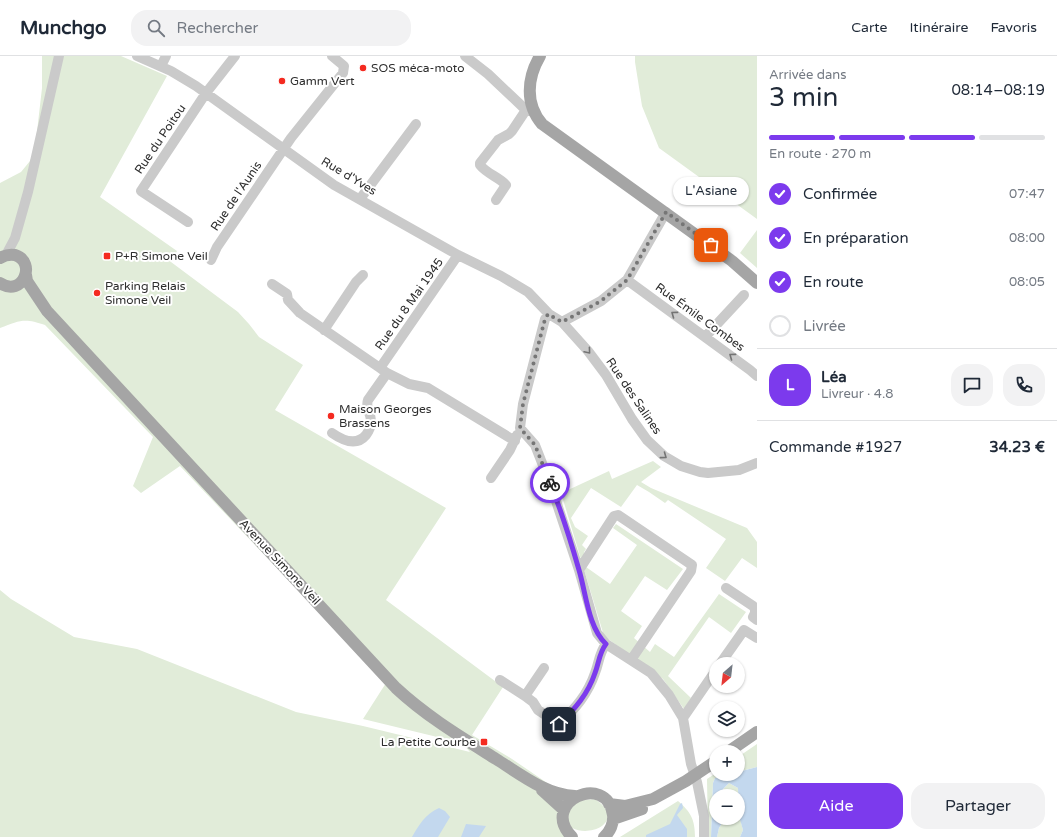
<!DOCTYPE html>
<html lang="fr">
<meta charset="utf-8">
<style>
body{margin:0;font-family:"Varela Round",sans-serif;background:#f2f2f3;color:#1f2937;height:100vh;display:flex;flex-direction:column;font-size:15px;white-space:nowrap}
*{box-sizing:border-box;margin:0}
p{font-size:13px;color:#747a83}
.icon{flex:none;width:22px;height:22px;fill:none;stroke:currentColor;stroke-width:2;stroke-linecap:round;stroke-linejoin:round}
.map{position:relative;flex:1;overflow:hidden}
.panel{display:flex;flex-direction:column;background:#fff;width:300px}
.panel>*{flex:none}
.needle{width:26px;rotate:208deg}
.buttons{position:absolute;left:709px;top:601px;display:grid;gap:8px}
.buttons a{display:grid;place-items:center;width:36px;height:36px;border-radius:50%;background:#fff;box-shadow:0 1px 3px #0004;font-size:20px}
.pin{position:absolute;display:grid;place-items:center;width:34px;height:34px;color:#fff;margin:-17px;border-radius:8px;box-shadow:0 2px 6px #0006}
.courier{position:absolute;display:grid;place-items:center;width:40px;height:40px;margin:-20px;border:3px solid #7c3aed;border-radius:50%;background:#fff;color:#222;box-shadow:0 1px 5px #0007}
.bubble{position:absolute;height:28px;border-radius:14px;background:#fff;box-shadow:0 1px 3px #0004;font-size:13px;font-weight:600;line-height:28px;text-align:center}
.overview em{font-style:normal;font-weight:600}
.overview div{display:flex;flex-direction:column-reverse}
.overview{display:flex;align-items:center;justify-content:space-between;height:68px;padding:0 12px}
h1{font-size:26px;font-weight:600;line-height:30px}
.bar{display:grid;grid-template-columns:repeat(4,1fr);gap:6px 4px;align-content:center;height:48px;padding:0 12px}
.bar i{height:5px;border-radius:3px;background:#e0e1e3}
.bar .selected{background:#7c3aed}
.bar p{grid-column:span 4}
.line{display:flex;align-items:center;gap:10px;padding:0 12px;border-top:1px solid #e0e1e3}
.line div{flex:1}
.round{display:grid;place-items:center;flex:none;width:42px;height:42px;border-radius:16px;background:#f2f2f3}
ol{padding:0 12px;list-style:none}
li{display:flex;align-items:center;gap:12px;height:44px}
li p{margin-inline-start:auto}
li .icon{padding:4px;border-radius:50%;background:#7c3aed;color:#fff;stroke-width:4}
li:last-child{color:#747a83}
li i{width:22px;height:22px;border:2px solid #e0e1e3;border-radius:50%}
.cta{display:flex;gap:8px;margin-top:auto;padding:8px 12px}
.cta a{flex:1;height:46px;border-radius:16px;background:#7c3aed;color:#fff;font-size:16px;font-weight:600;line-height:46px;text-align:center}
.cta a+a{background:#f2f2f3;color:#1f2937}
header{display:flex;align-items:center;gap:24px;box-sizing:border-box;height:56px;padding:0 20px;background:#fff;border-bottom:1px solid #e0e1e3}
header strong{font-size:19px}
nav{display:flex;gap:22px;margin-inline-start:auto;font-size:14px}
.search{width:280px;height:36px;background:#f2f2f3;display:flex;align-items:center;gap:10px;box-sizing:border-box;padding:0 14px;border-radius:16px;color:#747a83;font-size:15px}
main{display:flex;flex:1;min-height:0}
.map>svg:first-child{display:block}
.green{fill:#e1ecd9}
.water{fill:#c3d8ee}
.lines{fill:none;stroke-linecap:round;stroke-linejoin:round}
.minor{stroke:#cacaca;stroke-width:10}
.major{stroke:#a5a5a5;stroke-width:12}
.oneway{stroke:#747474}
.done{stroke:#767676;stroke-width:4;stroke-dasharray:0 7.2}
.route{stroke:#7c3aed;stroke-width:5}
.poi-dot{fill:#f42a20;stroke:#fff;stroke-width:1.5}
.labels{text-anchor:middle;stroke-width:4;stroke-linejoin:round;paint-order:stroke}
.poi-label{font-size:12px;fill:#2d2d2d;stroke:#fff;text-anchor:start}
.street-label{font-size:12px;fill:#2d2d2d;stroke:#fff}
</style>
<header>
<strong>Munchgo</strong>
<div class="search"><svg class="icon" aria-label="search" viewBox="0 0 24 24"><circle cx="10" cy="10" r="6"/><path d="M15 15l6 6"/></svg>Rechercher</div>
<nav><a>Carte</a><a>Itinéraire</a><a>Favoris</a></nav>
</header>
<main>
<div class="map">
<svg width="757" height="781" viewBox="0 0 757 781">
<rect width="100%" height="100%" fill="#fff"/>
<path class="green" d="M42 0H121L167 20 100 141 177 195 171 206 238 256 249 268 259 281 303 309 275 354 446 452 386 544 503 631 472 679 512 703 553 731 573 781H0V534L11 543 74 581 137 593 296 656 363 670 470 696 462 687 363 663 386 627 180 410 141 437 133 430 153 381 45 269C25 262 20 264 0 272V127L21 116 30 105 35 93 42 32Z
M635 0H757V163L659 92 642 50 635 6Z
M757 174V212L740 197Z
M653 405 661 411 641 426 651 432 747 472 757 486V512L742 502 725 525 706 512 726 483 668 444 665 447 649 436 637 429 621 451 591 432 571 462 575 471 588 480 582 489 586 493 584 496 586 511 610 528 637 489 613 472 616 468 683 513 667 534 645 520 621 555 642 570 634 582 650 596 655 588 674 601 719 538 746 556 731 577 709 561 668 620 691 642 684 653 663 623 604 580 562 440 568 434 609 415 612 423Z
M757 688V711L738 716V701Z
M716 717V718H732L715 722 713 727 711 781H708L707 723Z
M729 727 738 732C739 746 739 760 743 774L740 781H717L719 772 725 762H738V740H725L723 733Z
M595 743C598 745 602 748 604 751 618 768 590 781 572 772 564 762 570 753 576 745Z
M678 745C691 756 695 764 695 781H620Z"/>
<path class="water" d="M757 711V781H740L743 774 739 760 738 732 729 727 723 733 725 740H716V762H725L719 772 717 781H711L713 727 715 722 732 718H738V716Z
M682 747 683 752 677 759 687 773V781H646V779L670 768 680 748Z
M439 752 445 755 450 761 438 781H412C419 769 425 758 439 752Z
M466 768 486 770 479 781H461Z"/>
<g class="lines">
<path class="minor" d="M137 0 171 15 196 30 334 129 458 199 501 220 528 236 549 258 562 266 588 295 606 319 632 363 647 384 664 400 681 410 700 416 708 417 739 414 757 407
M465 0 488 18 526 54 533 56
M161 10 166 0
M360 143 416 68
M496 144 506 129C499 121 487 118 480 109V107L498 84 509 78 512 75 526 54
M188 166 141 135 206 37 235 0
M6 199 15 182 28 136 59 0
M211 204 217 191 291 82 343 17 344 10 332 0
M627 224 750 314 757 320
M272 228 287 238 288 244 300 257 380 312
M549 258 545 263 523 348 520 372 535 389 551 430 579 514 597 577 606 588 651 617 669 639 683 662 691 708 697 726 704 760V781
M562 266 601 245 627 224 666 156
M324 274 356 226 363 219
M705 281 744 239
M387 317 409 328 428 332 515 385
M332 377C342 384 356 391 366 379 369 375 371 370 371 365 371 357 365 352 368 344L387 317 380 312 458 199
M491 422 510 394 517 379
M579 514 614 460 618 459 692 509 691 515 631 604
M726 532 753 550 755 553V557L753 561 757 564
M720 608 744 574 757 582
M500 624 525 640 533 646 538 654 559 668C575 653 588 638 595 617 599 607 599 597 606 588
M525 640 544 612
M683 662 716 614"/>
<path class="major" d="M540 0C527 22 525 48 542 68L732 205 757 227
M0 202C5 199 9 198 15 199 37 206 23 242 0 227
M26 219 27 225 47 255 396 632C426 660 461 681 496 703 520 718 546 739 575 740
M728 696 757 676
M542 734 564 754
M609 748 625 750 653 743 686 725 716 705
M613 763 642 753
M572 781C538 746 607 715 613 759 614 767 610 776 604 781"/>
</g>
<defs><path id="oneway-chevron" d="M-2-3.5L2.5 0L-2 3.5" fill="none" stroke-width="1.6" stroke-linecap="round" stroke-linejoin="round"/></defs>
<g class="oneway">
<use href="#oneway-chevron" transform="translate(674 258) rotate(-144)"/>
<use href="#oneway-chevron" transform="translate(588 295) rotate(50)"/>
<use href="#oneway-chevron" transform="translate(732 300) rotate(-144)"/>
<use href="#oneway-chevron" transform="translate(664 400) rotate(36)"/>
</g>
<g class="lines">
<path class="done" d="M550 427 535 389 520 372 523 348 545 263 548 258 562 266 601 245 627 224 666 156 711 189"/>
<path class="route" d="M550 427C561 454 571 486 579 514 586 537 588 571 606 588 599 597 599 607 595 617 588 638 575 653 559 668"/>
</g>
<g class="poi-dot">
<circle cx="363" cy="12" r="4"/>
<circle cx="282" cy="25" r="4"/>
<rect x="103" y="196" width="8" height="8" rx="2"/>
<circle cx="97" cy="237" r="4"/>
<circle cx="331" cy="360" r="4"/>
<rect x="480" y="682" width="8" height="8" rx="2"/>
</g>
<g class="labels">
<g class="poi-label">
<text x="371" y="16">SOS méca-moto</text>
<text x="290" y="29">Gamm Vert</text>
<text x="115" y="204">P+R Simone Veil</text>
<text x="105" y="234">Parking Relais<tspan x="105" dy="14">Simone Veil</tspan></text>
<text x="339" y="357">Maison Georges<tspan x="339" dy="14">Brassens</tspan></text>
<text x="476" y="690" text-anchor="end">La Petite Courbe</text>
</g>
<g class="street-label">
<text transform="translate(160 83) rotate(-56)" y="4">Rue du Poitou</text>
<text transform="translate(349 120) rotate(31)" y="4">Rue d'Yves</text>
<text transform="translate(236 140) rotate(-56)" y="4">Rue de l'Aunis</text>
<text transform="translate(409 248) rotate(-55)" y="4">Rue du 8 Mai 1945</text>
<text transform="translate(700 261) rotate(36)" y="4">Rue Émile Combes</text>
<text transform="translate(634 340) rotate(56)" y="4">Rue des Salines</text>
<text transform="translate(280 506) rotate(47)" y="4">Avenue Simone Veil</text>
</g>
</g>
</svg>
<div class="buttons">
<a><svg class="needle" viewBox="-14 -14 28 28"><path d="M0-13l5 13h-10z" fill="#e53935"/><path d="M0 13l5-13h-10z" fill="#747a83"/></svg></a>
<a><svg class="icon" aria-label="layers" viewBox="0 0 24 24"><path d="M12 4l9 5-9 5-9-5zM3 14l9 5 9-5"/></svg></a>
<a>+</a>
<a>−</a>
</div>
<div class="pin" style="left:711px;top:189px;background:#ea580c"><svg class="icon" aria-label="bag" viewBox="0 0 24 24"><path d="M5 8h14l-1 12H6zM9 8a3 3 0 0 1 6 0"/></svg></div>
<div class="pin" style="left:559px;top:668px;background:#1f2937"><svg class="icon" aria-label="home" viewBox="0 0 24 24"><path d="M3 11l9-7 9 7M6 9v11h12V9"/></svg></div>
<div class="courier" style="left:550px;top:427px"><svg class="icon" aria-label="bike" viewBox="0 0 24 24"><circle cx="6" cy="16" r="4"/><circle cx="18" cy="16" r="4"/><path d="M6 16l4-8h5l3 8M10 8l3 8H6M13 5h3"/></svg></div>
<div class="bubble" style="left:673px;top:121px;width:76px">L'Asiane</div>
</div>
<section class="panel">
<div class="overview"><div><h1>3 min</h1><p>Arrivée dans</p></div><em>08:14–08:19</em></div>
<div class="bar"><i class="selected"></i><i class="selected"></i><i class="selected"></i><i></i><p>En route · 270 m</p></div>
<ol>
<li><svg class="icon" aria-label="check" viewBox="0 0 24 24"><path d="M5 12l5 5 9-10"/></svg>Confirmée<p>07:47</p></li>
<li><svg class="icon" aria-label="check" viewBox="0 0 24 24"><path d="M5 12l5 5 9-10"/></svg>En préparation<p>08:00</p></li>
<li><svg class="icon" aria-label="check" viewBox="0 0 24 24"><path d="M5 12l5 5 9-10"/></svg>En route<p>08:05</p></li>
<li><i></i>Livrée</li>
</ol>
<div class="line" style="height:72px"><b class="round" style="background:#7c3aed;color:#fff">L</b><div><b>Léa</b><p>Livreur · 4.8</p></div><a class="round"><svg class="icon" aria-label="chat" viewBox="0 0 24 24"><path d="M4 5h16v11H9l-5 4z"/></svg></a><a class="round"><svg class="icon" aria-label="phone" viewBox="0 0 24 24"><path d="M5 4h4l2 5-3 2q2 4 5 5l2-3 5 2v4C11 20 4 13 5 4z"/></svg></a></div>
<div class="line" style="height:52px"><div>Commande #1927</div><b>34.23 €</b></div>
<div class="cta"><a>Aide</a><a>Partager</a></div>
</section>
</main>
